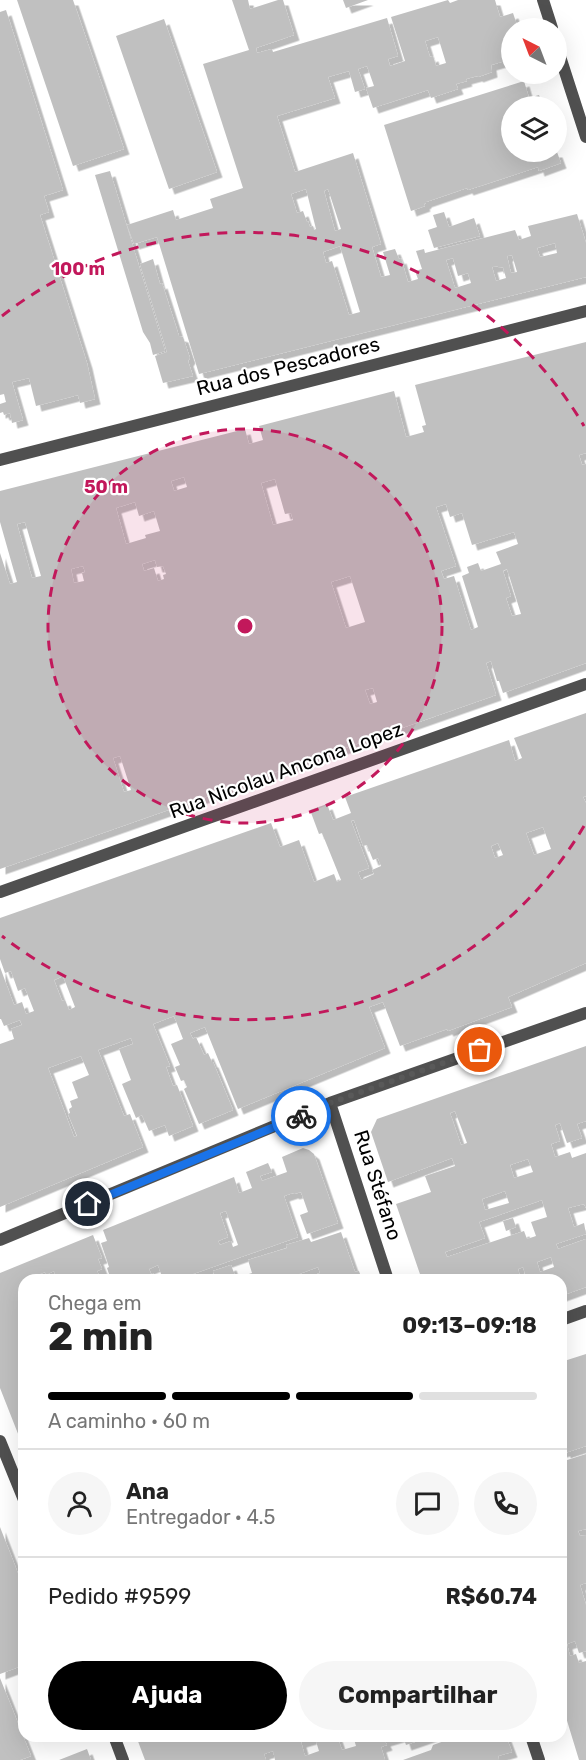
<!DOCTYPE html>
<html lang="pt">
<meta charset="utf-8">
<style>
body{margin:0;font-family:Rubik,sans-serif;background:#f6f6f6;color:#222;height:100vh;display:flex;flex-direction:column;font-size:22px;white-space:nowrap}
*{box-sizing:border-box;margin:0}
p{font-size:20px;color:#767676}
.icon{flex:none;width:33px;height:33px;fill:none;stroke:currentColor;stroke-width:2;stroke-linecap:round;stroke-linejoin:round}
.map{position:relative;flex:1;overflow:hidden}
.drawer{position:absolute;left:18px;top:1274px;width:549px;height:468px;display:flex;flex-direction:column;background:#fff;border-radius:18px;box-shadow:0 6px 24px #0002}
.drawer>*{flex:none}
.needle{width:39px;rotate:318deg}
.fabs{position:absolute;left:501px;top:18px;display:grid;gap:12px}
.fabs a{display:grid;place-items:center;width:66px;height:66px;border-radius:50%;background:#fff;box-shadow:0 6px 24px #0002;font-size:30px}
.pin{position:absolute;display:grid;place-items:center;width:51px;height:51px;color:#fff;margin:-26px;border:3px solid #fff;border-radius:50%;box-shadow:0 2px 6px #0007}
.courier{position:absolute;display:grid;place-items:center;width:60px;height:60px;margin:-30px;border:4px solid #1a73e8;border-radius:50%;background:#fff;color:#222;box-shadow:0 2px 8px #0007}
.headline em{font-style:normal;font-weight:700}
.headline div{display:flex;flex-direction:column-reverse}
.headline{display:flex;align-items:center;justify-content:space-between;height:102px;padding:0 30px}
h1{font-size:39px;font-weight:700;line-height:45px}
.bar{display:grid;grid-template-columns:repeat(4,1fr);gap:9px 6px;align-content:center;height:72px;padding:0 30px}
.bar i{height:8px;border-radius:4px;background:#e0e0e0}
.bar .current{background:#000}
.bar p{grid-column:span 4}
.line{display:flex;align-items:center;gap:15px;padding:0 30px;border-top:2px solid #e0e0e0}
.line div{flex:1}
.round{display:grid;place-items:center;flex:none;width:63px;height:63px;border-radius:32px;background:#f6f6f6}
.action{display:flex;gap:12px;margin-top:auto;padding:12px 30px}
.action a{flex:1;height:69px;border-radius:36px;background:#000;color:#fff;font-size:24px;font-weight:700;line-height:69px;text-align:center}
.action a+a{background:#f6f6f6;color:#222}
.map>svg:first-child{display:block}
.building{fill:#c0c0c0;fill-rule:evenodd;filter:url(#shadow)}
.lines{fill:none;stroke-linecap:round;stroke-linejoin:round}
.street{stroke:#505050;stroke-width:12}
.done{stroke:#595959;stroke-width:6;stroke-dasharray:0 10.8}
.route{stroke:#1a73e8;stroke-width:8}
.ring{fill:none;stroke:#c2185b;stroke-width:3;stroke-dasharray:10 8}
.labels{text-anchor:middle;stroke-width:4.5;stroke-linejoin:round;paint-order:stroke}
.street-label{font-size:20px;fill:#000;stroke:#fff}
.centre{fill:#c2185b;stroke:#fff;stroke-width:3}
.ring-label{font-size:18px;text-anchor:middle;font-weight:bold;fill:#c2185b;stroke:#fff;stroke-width:4.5;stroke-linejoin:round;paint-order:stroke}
</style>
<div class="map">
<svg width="586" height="1760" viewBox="0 0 586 1760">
<defs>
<filter id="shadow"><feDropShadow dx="5.5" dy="5.5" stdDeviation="0" flood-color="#0004"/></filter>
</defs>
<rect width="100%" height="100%" fill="#fff"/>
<path class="building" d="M17 0H73L124 149 73 166Z
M232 0H248L250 9 278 0H283L294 35 256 48 257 53 272 49 273 52 387 18 398 56 388 59 390 66 405 61 391 17 448 0 450 3 458 0H495L500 17 513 13 518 28H512V59L491 65 492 72 478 77 477 76 466 79 467 81 456 84 458 89 431 98 428 90 373 108 366 88 374 86 367 66 358 69 365 89 355 92 349 71 328 77 335 98 277 116 295 172 353 153 381 244 372 247 381 277 390 275 383 252 395 249 399 259 401 258 408 282 418 279 415 271 422 269 416 251 424 249 425 253 515 230 519 240 531 236 528 226 577 214 586 243V277L199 374 157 237 134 244 127 225 173 210 176 220 213 208 210 199 243 188 203 64 249 50ZM438 37 446 63 436 66 433 56 430 57 425 41ZM306 189 316 229 314 230 313 226 310 227 308 221 307 222 303 211 297 213 291 194ZM328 189 341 229 335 231 324 191ZM555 243 557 253 540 257 537 248ZM340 246 360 312 349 315 332 261 326 263 323 252ZM512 255 517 272 511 273 507 256ZM453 258 458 276 468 273 471 283 455 288 446 260ZM498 266V268L503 267 506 278 496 281 492 267Z
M343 0H368L346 8Z
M6 10 63 190 44 196 49 212 40 215 87 363 95 399 80 403 78 395 36 406 29 378 12 382 23 420 12 423 10 413 4 415 3 412 0 413V404L6 402 4 394 0 395V12Z
M164 19 217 172 169 189 116 36Z
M524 81 529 98 539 95 543 106H512V152H557L561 163 539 171 538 167 468 190 467 188 426 202V203L424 204 425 206 411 211 384 125Z
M110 171 165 351 153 355 150 343 143 332 95 175Z
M444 212 449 227 474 218 480 236 434 248 428 230 437 227 433 215Z
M153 259 160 284 162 283 179 336 183 337 190 358 188 361 193 376 163 383 155 356 167 352 140 264Z
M586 342V453L579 455 582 465 586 464V663L503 693 499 681H497L491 661 486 663 496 695 0 869V553L10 584 17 582 0 522V491L245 429 249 444 263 440 259 426 394 391 406 437 424 432 422 426 426 425 415 385ZM184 477 187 487 174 491 171 481ZM275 479 285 514 291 513 293 520 273 525 261 483ZM135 502 139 516 154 511 160 531 145 535 146 538 126 544 116 508ZM446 504 450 517 462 513 472 545 514 532 518 544 496 552 501 564 481 571 478 563 467 567 469 573 462 576 478 627 471 630 454 576 444 579 441 571 456 566 436 507ZM25 522 41 576 32 578 17 524ZM155 560 157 567 163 566 166 574 163 575 164 579 158 581 154 568 144 571 142 564ZM83 566 85 572 82 573 84 581 74 583 71 569ZM507 569 521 614 512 616 506 598 511 596 503 571ZM350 576 365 622 346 628 331 582ZM373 688 377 702 370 704 365 690ZM120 756 131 790 124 792 113 758Z
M586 713V796L583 797 586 803V963L508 997 512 1007 448 1031 447 1029 400 1046 383 1002 369 1007 385 1048 238 1109 205 1027 190 1033 193 1039 196 1037 204 1055 208 1053 212 1062H213L233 1110 199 1124 184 1089 187 1087 184 1080 181 1081 175 1067 180 1065 171 1044 183 1039 174 1016 153 1024 170 1066 166 1067 173 1086 177 1085 193 1126 169 1136 165 1125 149 1131 142 1115 136 1118 122 1084 131 1080 119 1049 133 1044 131 1038 98 1050 124 1116 130 1114 143 1147 0 1207V1044L14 1039 11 1029 22 1025 20 1020 4 1026 1 1019H0V967L14 1005 22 1002 26 1014 34 1011 25 988 18 991 11 971 5 973 0 959V918L271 823 280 847 299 840 314 882 334 874 337 882 341 880 322 833 319 834 310 810 327 804 333 820 351 813 345 797 509 740 515 761 522 758 514 738ZM354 820 363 846 367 845 373 860 378 858 381 866 372 870 374 874 361 880 358 872 369 868 351 821ZM543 827 551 849 534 855 526 833ZM498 843 503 855 495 858 491 846ZM63 976 75 1007 69 1010 65 1000 62 1001 54 980ZM81 1056 89 1075 72 1082 78 1098 70 1101 72 1107 69 1109 70 1113 68 1114 77 1136 74 1137 48 1068Z
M586 1046V1121L577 1124 582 1138 567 1143 560 1123 555 1125 560 1141 551 1144 555 1157 570 1152 572 1158 586 1153V1208L584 1204 568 1208 574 1227 584 1223 586 1234 556 1244 558 1249 586 1239V1287L561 1296V1280H527L523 1267 518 1269 521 1280H422L396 1204 431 1192 425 1176 455 1166 452 1158 388 1182 371 1132 377 1119ZM455 1111 467 1143 461 1145 450 1113ZM528 1159 533 1172 514 1178 510 1165ZM505 1191 509 1203 485 1210 482 1199ZM542 1200 547 1217 531 1222 536 1236 527 1239 524 1231 447 1257 445 1252 485 1238 479 1222ZM551 1257 554 1267 540 1272 537 1262Z
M303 1148 309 1150 314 1154 338 1223 307 1234 300 1215 308 1212 301 1192 294 1194 293 1193 284 1196 298 1237 176 1280H163L158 1265 149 1269 151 1274 153 1273 155 1280H111L107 1268 109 1267 101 1243 107 1241 103 1230 234 1177 239 1193 252 1188 246 1172 268 1163 272 1172 260 1176 262 1181 287 1172 282 1157ZM226 1211 238 1245 233 1247 231 1241 220 1245 218 1241 228 1237 220 1213Z
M513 1218 516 1227 506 1231 503 1221Z
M341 1232 355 1272 359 1271 362 1280H301L320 1273 318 1267 283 1280H280L279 1275 267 1280H216L213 1271 231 1265 236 1278 252 1273 248 1260 287 1248 286 1245 309 1238 311 1242Z
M93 1235 102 1258 98 1259 102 1269 97 1271 99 1275 105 1274 107 1280H82L81 1277 73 1280H57L54 1271 46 1275 45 1272 40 1274 42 1278 37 1280H24V1449L0 1388V1273Z
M586 1354V1446L565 1453V1451L561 1452V1362Z
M586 1454V1529L578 1531 580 1536 586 1535V1583L580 1585 586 1605V1651L579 1653 575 1641 567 1644 570 1656 576 1654 579 1663 586 1661V1760H579L561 1701V1604L563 1603 561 1595V1462Z
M0 1527 24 1589V1665L0 1674Z
M0 1678 31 1756 20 1760H0Z
M136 1736H337L342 1750 356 1746 353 1736H402L385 1741 387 1745 381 1747 385 1760H275L273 1751 264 1754 266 1760H145ZM315 1738 319 1751 305 1756 301 1742Z
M403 1736H432L406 1745Z
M445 1736H506L512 1752 498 1756 499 1760H403L431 1750 433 1745 447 1740Z
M87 1749 91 1760H59Z"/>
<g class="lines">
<path class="street" d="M543 0 552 28
M556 44 586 137
M0 460 586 311
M0 892 586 684
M330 1103 388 1280
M0 1240 330 1103 586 1013
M561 1320 586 1311
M0 1441 24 1500
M114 1736 123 1760
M531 1736 539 1760"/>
</g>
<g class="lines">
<path class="done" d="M301 1116 330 1103 480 1050"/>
<path class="route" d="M88 1204 301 1116"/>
</g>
<circle cx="245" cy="626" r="197" fill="#c2185b" fill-opacity=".12"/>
<g class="ring">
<circle cx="245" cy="626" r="197"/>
<path d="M584 826A394 394 0 0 1 2 936M2 316A394 394 0 0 1 584 426"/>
</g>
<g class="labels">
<g class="street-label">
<text transform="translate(288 366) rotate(-14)" y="7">Rua dos Pescadores</text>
<text transform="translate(286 770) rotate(-20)" y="7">Rua Nicolau Ancona Lopez</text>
<text transform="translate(378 1185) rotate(72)" y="7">Rua Stéfano</text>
</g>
</g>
<circle cx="245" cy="626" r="9" class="centre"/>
<g class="ring-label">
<text x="78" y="275">100 m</text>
<text x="106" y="493">50 m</text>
</g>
</svg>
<div class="fabs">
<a><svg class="needle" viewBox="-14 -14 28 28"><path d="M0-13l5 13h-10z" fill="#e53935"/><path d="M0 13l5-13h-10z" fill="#767676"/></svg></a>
<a><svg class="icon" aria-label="layers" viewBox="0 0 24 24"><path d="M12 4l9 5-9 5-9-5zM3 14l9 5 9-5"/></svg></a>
</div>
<div class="pin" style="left:480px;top:1050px;background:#ea580c"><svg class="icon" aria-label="bag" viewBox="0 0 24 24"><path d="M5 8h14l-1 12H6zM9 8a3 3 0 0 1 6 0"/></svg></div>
<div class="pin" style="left:88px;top:1204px;background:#1f2937"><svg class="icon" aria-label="home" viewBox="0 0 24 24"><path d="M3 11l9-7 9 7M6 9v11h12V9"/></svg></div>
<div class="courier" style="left:301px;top:1116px"><svg class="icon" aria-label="bike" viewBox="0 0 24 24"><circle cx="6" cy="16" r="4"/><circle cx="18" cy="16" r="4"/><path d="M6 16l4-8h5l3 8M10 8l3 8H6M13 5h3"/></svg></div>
<section class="drawer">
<div class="headline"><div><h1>2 min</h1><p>Chega em</p></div><em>09:13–09:18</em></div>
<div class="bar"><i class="current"></i><i class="current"></i><i class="current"></i><i></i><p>A caminho · 60 m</p></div>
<div class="line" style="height:108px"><a class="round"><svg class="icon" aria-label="person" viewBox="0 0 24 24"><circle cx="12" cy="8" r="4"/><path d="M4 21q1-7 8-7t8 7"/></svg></a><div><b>Ana</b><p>Entregador · 4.5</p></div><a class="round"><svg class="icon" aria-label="chat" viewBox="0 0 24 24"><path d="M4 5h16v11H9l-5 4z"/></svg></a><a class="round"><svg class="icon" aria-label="phone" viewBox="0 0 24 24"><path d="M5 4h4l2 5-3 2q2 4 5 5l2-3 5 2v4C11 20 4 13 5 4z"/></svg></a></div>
<div class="line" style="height:78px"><div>Pedido #9599</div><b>R$60.74</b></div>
<div class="action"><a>Ajuda</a><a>Compartilhar</a></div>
</section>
</div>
